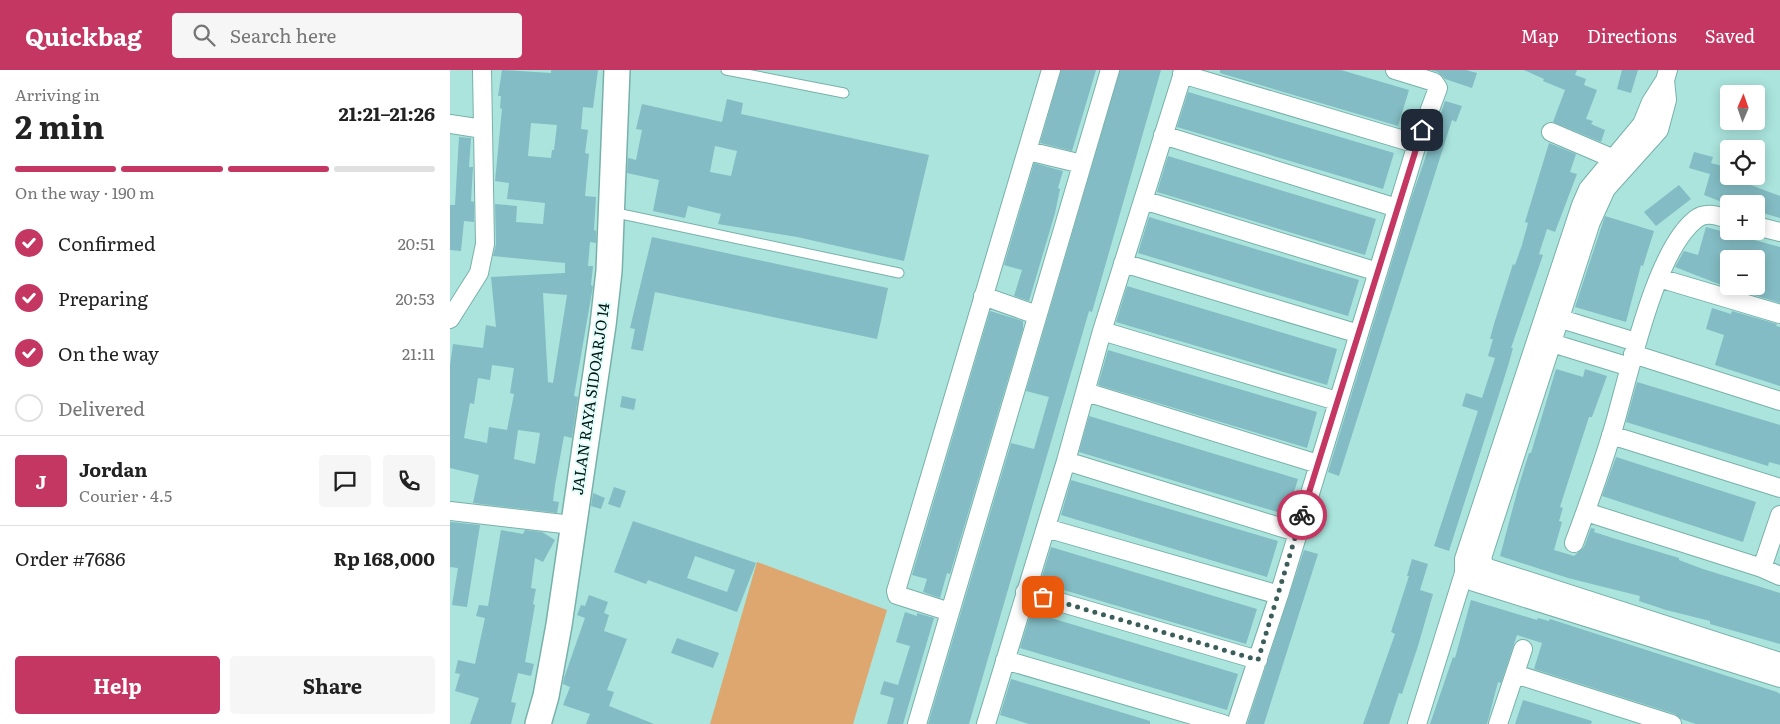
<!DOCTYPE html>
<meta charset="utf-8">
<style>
body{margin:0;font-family:Literata,serif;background:#f6f6f6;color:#222;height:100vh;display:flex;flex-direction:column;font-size:19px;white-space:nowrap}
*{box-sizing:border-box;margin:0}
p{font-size:16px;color:#767676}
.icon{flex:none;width:28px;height:28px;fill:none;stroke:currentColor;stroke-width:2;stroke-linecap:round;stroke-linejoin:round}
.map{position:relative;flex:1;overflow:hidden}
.side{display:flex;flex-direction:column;background:#fff;width:450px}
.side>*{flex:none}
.needle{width:32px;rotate:2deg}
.buttons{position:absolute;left:1270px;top:15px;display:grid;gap:10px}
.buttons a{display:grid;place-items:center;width:45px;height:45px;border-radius:5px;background:#fff;box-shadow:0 2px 12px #0003;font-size:25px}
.pin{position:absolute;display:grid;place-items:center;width:42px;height:42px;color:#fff;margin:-21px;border-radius:10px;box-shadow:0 2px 8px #0006}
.courier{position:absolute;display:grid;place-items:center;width:50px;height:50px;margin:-25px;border:4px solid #c53763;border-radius:50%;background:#fff;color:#222;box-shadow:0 1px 6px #0007}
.overview em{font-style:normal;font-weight:700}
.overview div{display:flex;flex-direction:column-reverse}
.overview{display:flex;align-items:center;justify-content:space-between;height:85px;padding:0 15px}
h1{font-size:32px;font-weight:700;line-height:38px}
.bar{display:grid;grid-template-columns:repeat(4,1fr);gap:8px 5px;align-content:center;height:60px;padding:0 15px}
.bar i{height:6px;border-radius:4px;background:#e0e0e0}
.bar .on{background:#c53763}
.bar p{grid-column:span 4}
.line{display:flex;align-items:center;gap:12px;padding:0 15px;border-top:1px solid #e0e0e0}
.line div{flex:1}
.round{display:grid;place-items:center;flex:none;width:52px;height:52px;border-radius:5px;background:#f6f6f6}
ol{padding:0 15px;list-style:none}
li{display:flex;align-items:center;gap:15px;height:55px}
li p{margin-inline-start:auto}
li .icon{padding:5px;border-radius:50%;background:#c53763;color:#fff;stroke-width:4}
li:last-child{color:#767676}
li i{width:28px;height:28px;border:2px solid #e0e0e0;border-radius:50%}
.primary-button{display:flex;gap:10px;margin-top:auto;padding:10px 15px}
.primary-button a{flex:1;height:58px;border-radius:5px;background:#c53763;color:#fff;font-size:20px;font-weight:700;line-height:58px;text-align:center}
.primary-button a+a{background:#f6f6f6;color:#222}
header{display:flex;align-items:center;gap:30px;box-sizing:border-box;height:70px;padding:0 25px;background:#c53763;color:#fff}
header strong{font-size:24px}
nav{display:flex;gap:28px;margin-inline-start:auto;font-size:18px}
.search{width:350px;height:45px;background:#f6f6f6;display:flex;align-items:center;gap:12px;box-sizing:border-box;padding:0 18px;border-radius:5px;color:#767676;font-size:19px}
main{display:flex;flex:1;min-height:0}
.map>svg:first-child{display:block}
.green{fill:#dda76f}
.building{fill:#83bcc4;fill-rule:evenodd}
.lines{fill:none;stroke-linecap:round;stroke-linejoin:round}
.service-casing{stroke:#78b1aa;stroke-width:11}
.minor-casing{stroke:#78b1aa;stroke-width:20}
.secondary-casing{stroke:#78b1aa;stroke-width:28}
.service{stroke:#fff;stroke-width:9}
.minor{stroke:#fff;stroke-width:18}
.secondary{stroke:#fff;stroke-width:25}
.done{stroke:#3c5e5a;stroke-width:5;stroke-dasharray:0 9}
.route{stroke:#c53763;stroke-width:6}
.labels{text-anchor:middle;stroke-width:4;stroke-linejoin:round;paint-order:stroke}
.street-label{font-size:15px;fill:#011614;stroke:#e2fefb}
</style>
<header>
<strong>Quickbag</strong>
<div class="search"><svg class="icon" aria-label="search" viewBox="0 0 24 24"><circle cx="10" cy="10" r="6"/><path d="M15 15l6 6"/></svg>Search here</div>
<nav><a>Map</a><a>Directions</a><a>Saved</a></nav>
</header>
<main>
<section class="side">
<div class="overview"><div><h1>2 min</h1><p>Arriving in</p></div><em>21:21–21:26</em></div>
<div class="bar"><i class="on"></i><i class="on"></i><i class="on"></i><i></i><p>On the way · 190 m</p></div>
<ol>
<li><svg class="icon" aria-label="check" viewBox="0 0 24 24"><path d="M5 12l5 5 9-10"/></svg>Confirmed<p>20:51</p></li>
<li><svg class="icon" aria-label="check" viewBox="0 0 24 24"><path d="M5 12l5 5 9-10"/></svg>Preparing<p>20:53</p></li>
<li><svg class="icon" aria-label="check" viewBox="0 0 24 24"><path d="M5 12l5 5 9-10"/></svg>On the way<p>21:11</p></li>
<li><i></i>Delivered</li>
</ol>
<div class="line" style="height:90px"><b class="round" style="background:#c53763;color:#fff">J</b><div><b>Jordan</b><p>Courier · 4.5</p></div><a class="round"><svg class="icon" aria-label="chat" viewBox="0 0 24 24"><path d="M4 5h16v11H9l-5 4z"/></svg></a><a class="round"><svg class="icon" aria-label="phone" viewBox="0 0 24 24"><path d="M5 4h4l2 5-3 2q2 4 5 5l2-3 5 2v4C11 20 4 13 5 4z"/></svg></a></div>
<div class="line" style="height:65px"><div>Order #7686</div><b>Rp 168,000</b></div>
<div class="primary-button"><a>Help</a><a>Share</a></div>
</section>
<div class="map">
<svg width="1330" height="654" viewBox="0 0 1330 654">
<rect width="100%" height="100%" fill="#aae4dd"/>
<path class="green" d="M307 492 437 540 403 654H260Z"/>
<path class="building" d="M52 0 101 3V0H148L143 38 133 37 131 59 138 60 135 83 139 84 135 126 146 127 144 160 146 161V173L140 172 138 196H143L141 215 143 216 124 326 128 327 122 368 114 366 105 415 103 431 109 432 107 443 23 433 29 405 0 398V295L3 274 33 278 36 255 46 257 41 207 115 203V193L43 186 46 174 45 134 67 136 66 152 93 154 95 133 57 129 59 113 45 111 52 39 50 38 51 26H48ZM81 53 107 55 104 80H102L101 88 78 86ZM93 223 117 225 103 313 98 312ZM42 295 64 298 60 323 64 324 57 360 39 357 37 373 14 368 20 333 24 334 28 308 40 310ZM68 360 90 363 85 394 64 389Z
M611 0H646L622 81 590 73Z
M670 0H711L642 242 639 241 519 654H478L561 373 584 379 599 327 576 321Z
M770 0H891L959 20 948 56 770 3Z
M981 0H1016L1027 3 1022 18 995 9 988 2Z
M1074 0H1127L1125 5 1136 9 1134 15 1147 20 1136 49 1143 51 1141 54 1155 60 1151 72 1103 52 1115 20 1093 11 1094 9Z
M1172 0H1188L1181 23 1167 19Z
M738 22 944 83 933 119 727 57Z
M277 29 293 33 291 44 479 85 454 191 347 167 268 154 271 144 238 136 235 148 203 141 209 110 177 103 178 88 186 90 192 60 186 59 192 34 272 52ZM265 76 287 81 281 106 260 102Z
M995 31 1012 36 1006 52 1002 50 889 406 878 402 961 129Z
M9 67 21 68 19 97H23L21 131 24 132V152L14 151 11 181 0 180V135H5Z
M1099 73 1126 84 1120 102 1127 104 1105 162 1097 159 1089 184 1093 185 1061 278H1063L1058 296 999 481 984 476 1028 341 1012 336 1016 323 1032 328 1045 288 1038 286 1043 269H1040L1044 254 1063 194 1065 195 1072 175 1078 153 1075 152Z
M1244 82 1263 87 1261 93 1276 97 1274 105 1330 126V148L1306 141V134H1277L1254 125 1260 104 1239 98Z
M718 86 926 149 915 185 707 122Z
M584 93 613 101 608 118 610 119 605 143 579 231 564 226 572 200 554 195Z
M1229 115 1241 129 1206 156 1194 142Z
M1155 146 1204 161 1193 196 1191 195 1176 252 1125 237Z
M699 147 909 210 898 246 688 183Z
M1256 157 1330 177V233L1288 220 1289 216H1306V189H1290L1279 186V218L1225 197 1234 181 1248 185Z
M202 167 438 218 427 269 205 222 193 281 181 279 185 259 180 258Z
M677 216 887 279 877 315 666 252Z
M1262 238 1281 244 1282 241 1327 254 1326 256 1330 257V316L1265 295 1274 265 1256 259Z
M540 241 573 251V259L500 504 497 503 490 528 473 522 477 509 462 505Z
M658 280 867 342 857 378 648 315Z
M1106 299 1133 307 1135 299 1157 306 1142 347H1139L1116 418 1110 437 1113 438 1109 451 1112 452 1104 480 1124 486 1134 477 1141 458 1145 459 1144 462 1166 469 1229 488V490L1253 499 1330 523V574L1260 554V551L1216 540 1189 531 1190 526 1118 508 1050 486 1069 415 1079 383H1081Z
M1187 312 1330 355V395L1319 392 1318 396 1176 352Z
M172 326 186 329 184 340 170 337Z
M639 346 848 409 837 445 629 382Z
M1166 387 1306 432 1293 472 1152 426Z
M621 410 828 471 817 507 611 445Z
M164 417 176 421 170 438 158 434Z
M143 423 155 428 151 439 141 436Z
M183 451 306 493 287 542 198 510 196 514 164 502ZM245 486 285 500 277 522 237 508Z
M0 452 30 455 17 537 2 535 8 498 0 497Z
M51 460 73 464 75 460 92 462 105 470 93 492 85 488 81 518 86 519 83 534 85 535 75 592 84 594 81 606 68 603 61 632 66 633 61 654H20L29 628 5 621 10 604 5 603 8 590 25 594 35 548 26 546 29 535 38 536Z
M601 477 807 539 796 574 590 513Z
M854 480 868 484 814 654H797Z
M962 489 978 494 970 520 983 524 968 576 952 624 949 623 939 654H913L945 564 941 562 959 506H957Z
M139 525 158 532 154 543 159 545 154 561 177 569 157 620 164 622 159 636 204 654H136L140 644 113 635 120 617 113 614 114 608 135 548 127 545 131 535 135 536Z
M1021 530 1087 550 1088 548 1099 551 1100 549 1327 622 1330 624V654H1246L1231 649 1225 644 1084 599 1092 573 1067 565 1051 613 1048 612 1037 654H980L1003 587 1005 588Z
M455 542 467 546V543L484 548 453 654H437L444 628 430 624 434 611 448 615 460 576 446 572Z
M581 542 788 604 777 640 570 578Z
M227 568 269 583 263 598 221 583Z
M561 609 700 651V654H579L550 645Z
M1073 630 1142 651 1141 654H1065Z"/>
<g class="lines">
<g class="service-casing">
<path id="service" d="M276 0 394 23
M162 142 449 203"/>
</g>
<g class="minor-casing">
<path id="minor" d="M1218 0 1215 10 1201 32 1192 54 1138 119 1131 135 1014 489V503L1024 512 1330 608
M732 4 967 74
M0 54 33 59
M1101 62 1164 89
M713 65 947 138
M578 81 632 94
M693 130 928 202
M1306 156 1330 162
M673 193 909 264
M1209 208 1330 244
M533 226 587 245
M1098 245 1186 272
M0 249 29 203 35 174 32 0
M652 261 887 331
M1092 270 1180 297
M1183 284 1330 331
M636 322 868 394
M1161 365 1330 418
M616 391 846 462
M0 441 122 455
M1136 442 1312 498 1330 445
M596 458 829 525
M1124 473C1137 438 1150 402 1161 366 1178 312 1203 182 1246 149 1256 141 1268 146 1279 149
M1035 497 1032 488 1141 152 1156 119 1209 60 1217 30 1215 10
M1312 498 1330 506
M575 522 808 590
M500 542 447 525 446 521 601 0
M555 590 773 654
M1065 604 1222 654
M467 654 660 0
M536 654 616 391 652 261 734 0
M786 654 829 525 967 74 988 18 984 12 945 0
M967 654 1014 503 1026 497H1035L1330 592
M1048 654 1073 579"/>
</g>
<g class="secondary-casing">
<path id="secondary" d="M88 654 96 626 109 555 153 255 159 201 167 0"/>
</g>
<use href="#service" class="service"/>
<use href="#minor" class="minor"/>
<use href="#secondary" class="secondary"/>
</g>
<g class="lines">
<path class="done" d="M593 527 808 590 852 445"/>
<path class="route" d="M852 445 972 60"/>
</g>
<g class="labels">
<g class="street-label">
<text transform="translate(141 329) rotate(-82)" y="5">JALAN RAYA SIDOARJO 14</text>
</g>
</g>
</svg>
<div class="buttons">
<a><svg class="needle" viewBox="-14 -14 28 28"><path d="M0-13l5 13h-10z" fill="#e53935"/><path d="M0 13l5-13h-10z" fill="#767676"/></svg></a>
<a><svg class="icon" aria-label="locate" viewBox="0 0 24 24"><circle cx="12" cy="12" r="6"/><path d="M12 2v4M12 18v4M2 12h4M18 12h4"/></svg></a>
<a>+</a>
<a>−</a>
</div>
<div class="pin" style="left:593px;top:527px;background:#ea580c"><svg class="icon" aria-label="bag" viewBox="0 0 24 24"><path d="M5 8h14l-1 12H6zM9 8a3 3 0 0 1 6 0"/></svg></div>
<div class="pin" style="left:972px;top:60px;background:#1f2937"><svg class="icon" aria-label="home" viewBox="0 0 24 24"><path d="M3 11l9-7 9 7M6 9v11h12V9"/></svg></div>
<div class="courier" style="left:852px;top:445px"><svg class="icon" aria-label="bike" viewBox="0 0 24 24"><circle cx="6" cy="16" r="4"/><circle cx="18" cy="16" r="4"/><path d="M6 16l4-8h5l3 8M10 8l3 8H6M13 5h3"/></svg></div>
</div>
</main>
